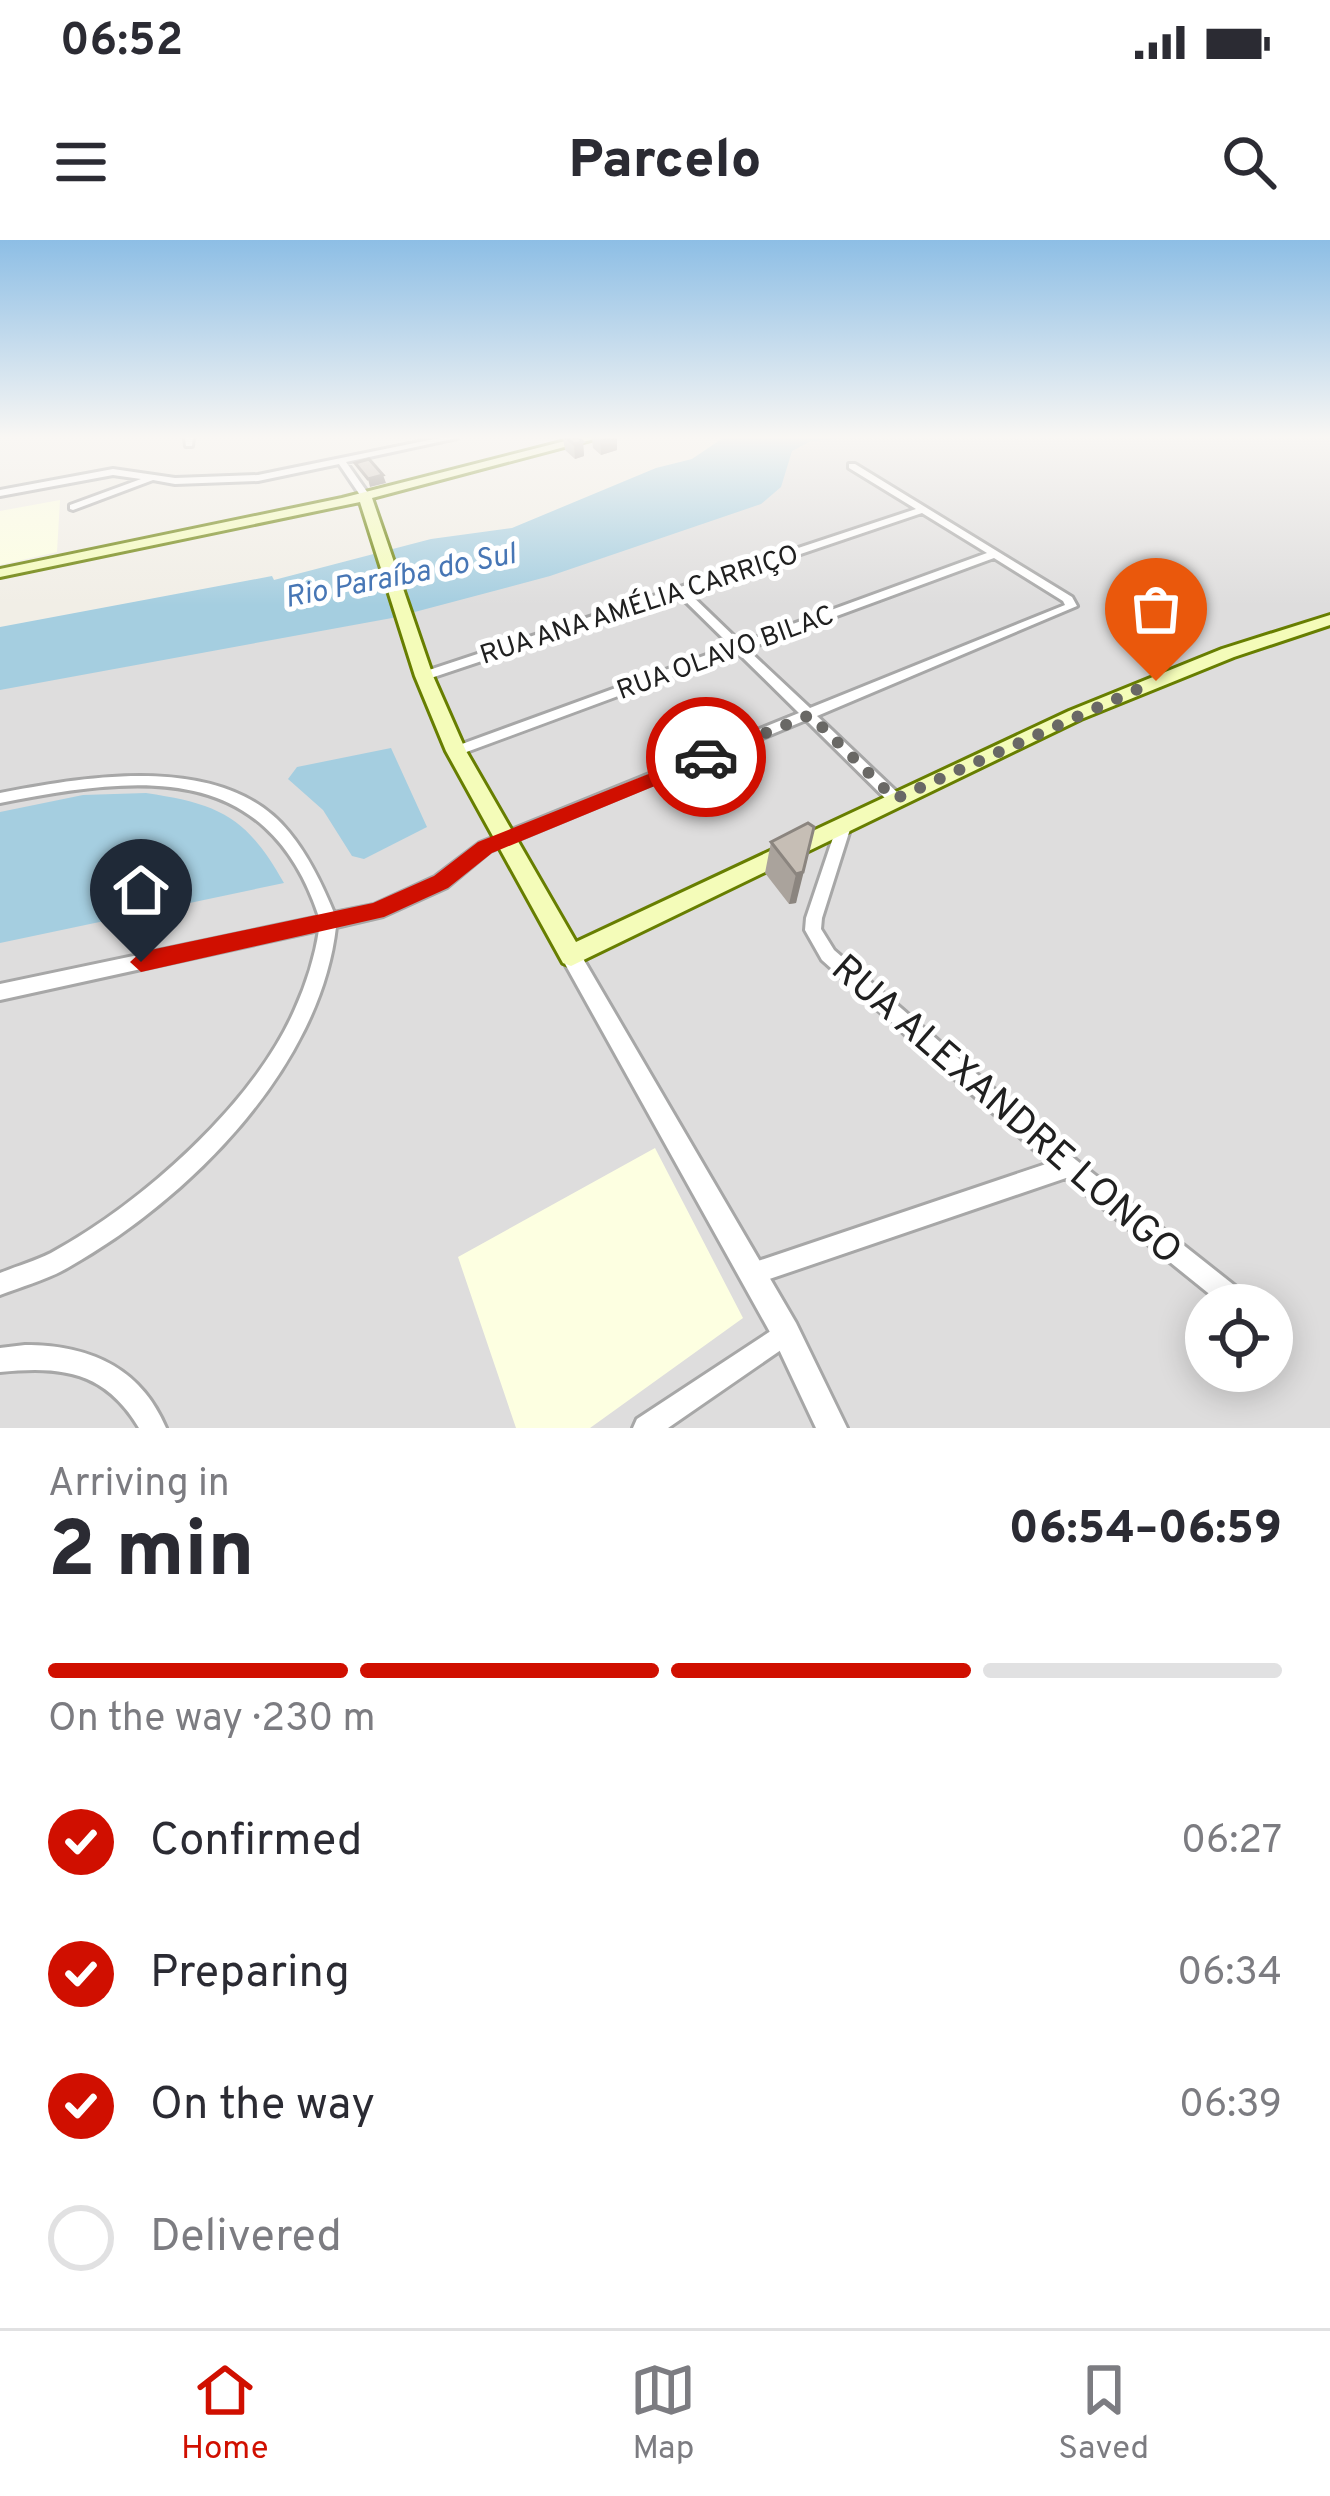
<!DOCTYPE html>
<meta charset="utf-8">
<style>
body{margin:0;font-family:Overpass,sans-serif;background:#f2f2f3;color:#2b2b33;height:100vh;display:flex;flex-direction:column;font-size:45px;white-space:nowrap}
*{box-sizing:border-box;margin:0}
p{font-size:39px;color:#7c7c81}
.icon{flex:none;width:66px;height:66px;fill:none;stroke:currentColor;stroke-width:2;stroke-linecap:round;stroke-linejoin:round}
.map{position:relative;height:1188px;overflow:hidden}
.sheet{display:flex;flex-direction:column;background:#fff;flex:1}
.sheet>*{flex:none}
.fabs{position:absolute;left:1185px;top:1044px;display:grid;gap:24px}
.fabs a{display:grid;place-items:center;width:108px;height:108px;border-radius:50%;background:#fff;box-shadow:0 6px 30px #0003;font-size:60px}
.pin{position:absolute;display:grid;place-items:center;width:102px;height:102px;color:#fff;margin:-123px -51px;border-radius:50% 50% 50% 0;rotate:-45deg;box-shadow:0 0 12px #0007}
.pin .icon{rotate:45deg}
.courier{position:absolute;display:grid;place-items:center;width:120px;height:120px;margin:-60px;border:9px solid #d00f00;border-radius:50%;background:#fff;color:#222;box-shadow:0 3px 15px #0007}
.overview em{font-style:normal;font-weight:800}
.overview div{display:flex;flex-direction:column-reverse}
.overview{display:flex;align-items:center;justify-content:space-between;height:204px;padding:0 48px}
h1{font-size:78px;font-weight:800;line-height:90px}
.bar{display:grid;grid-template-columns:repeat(4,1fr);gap:18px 12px;align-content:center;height:144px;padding:0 48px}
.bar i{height:15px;border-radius:9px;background:#e1e1e2}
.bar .selected{background:#d00f00}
.bar p{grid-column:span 4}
ol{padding:0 48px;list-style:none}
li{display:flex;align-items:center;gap:36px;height:132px}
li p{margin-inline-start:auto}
li .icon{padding:12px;border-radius:50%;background:#d00f00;color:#fff;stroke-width:4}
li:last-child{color:#7c7c81}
li i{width:66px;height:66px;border:6px solid #e1e1e2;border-radius:50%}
.status{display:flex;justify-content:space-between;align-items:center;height:84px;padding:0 60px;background:#fff;direction:ltr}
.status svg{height:33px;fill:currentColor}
header{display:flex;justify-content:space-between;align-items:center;height:156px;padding:0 48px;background:#fff;font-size:54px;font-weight:800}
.tab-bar{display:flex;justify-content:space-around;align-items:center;height:168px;border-top:3px solid #e1e1e2;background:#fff;font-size:33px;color:#7c7c81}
.tab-bar a{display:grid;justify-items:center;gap:6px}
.tab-bar .selected{color:#d00f00}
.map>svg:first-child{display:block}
.residential{fill:#dedddd;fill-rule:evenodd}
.education{fill:#fdffe1}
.water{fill:#a5cee0}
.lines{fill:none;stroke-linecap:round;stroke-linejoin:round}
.minor-casing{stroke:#a7a7a7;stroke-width:6}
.tertiary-casing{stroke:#a7a7a7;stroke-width:6}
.secondary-casing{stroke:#677e00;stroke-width:6}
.minor{fill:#fff;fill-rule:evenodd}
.tertiary{fill:#fff;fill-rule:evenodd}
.secondary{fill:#f4fcb9;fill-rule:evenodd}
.wall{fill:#aaa39c}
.shaded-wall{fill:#8b857f}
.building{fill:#c6beb5;stroke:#8b857f;stroke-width:3}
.route{fill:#d00f00}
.done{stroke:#696865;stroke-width:12;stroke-dasharray:0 21.6}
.labels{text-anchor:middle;stroke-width:10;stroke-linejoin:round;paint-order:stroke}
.far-street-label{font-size:27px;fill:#202020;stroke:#fff}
.far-water-label{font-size:30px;font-style:italic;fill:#4776b5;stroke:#fff}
.near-street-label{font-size:39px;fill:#202020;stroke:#fff}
</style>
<div class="status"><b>06:52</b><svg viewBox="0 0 49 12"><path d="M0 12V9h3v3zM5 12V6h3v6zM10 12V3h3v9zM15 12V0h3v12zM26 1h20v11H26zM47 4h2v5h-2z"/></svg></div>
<header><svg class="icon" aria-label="menu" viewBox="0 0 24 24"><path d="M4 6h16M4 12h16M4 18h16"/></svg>Parcelo<svg class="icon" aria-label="search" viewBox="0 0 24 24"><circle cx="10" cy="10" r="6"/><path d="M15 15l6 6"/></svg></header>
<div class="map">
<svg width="1330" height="1188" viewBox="0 0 1330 1188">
<rect width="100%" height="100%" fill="#f1eee6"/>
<path class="residential" d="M782 198H1330V1188H0V414L538 308ZM1206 1065H1272V1131H1206Z"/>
<path class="education" d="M60 260 57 312 0 325V271Z
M655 908 743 1078 590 1188H516L458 1017Z"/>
<path class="water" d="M723 198H851L811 201 792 211 781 247 761 264 550 336 392 378 0 450V387L272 336 274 340 431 299 512 288 656 228 692 219Z
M391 508 427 587 364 619 352 616 323 570 288 539 297 527Z
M146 553C220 564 247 577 284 643L0 703V572L83 555Z"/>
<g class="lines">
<g class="minor-casing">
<path id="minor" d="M185 198H193L192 206H186Z
M439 198H457L346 222 370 256 365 259 362 258 339 224 258 241 175 244 153 240 73 270 70 269V265L141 239 113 235 0 256V250L113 229 175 238 258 235Z
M849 224H855L1072 357 1077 366 817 476 900 555 902 559 900 563H890L806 480 490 611 447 647 383 676 336 687C320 828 188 960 69 1027 47 1040 23 1046 0 1055V1033C17 1026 35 1021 51 1013 141 964 254 864 295 769 306 745 315 716 319 690L0 760V744L319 677C266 517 134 537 0 563V553C87 536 225 512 289 592 308 615 323 646 334 673L374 665 435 637 480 603 799 473 737 412 461 514H451L449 511 451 508 731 406 679 355 428 439 424 440 418 436 420 433 916 269 849 228ZM922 273 987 313 741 403 688 352ZM994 318 1063 361 1065 365 810 468 747 409Z
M845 577 852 583 822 678 821 689 834 710 1076 920 1249 1057 1253 1065H1223L1066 938 752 1045 744 1042 741 1034 744 1026 752 1023 1049 923 822 720 805 690 806 678 838 583Z
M786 1081 794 1085 798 1093 794 1101 668 1188H633L637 1179Z
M25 1105C88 1105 140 1126 166 1188H139C105 1131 62 1126 0 1132V1108Z"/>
</g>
<g class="tertiary-casing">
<path id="tertiary" d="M571 707 578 710 796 1083 847 1188H816L776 1103 564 722 561 716 564 710Z"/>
</g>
<g class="secondary-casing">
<path id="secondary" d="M577 198H598L372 258 433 436 466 511 576 702 1069 471 1222 409 1330 375V385L1234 417 1081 479 571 726 563 723 446 511 415 436 360 262 0 337V329L342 258Z"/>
</g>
<use href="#minor" class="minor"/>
<use href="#tertiary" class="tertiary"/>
<use href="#secondary" class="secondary"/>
</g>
<path class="wall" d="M563 198H579L583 202 584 216 575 219 565 210Z
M592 198H617V210L601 215 593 208Z
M808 583 796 663 789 664 765 633 771 602Z"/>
<path class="shaded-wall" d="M607 198H617V210L601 215 600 200Z
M583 202 584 216 575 219 574 204Z
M383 235 386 243 370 247 368 239Z
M807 619 796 663 789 664 796 634Z"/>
<path class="building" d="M566 198H579L583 202 574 204Z
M369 219 383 235 368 239 355 223Z
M808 583 814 587 803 632 796 634 771 602Z"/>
<linearGradient id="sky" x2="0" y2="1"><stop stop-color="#8dbee5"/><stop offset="0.54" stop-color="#f9f7f4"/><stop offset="1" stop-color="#f9f7f4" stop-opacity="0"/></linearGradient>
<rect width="1330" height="365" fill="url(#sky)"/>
<path class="route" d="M706 511 715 517 713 522 492 613 448 648 384 677 141 732 130 722 141 712 373 663 434 636 478 602Z"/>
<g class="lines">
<path class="done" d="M706 517 810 475 895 559 1156 441"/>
</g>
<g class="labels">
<g class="far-street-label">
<text transform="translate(639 364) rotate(-18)" y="9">RUA ANA AMÉLIA CARRIÇO</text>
<text transform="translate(725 412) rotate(-20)" y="9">RUA OLAVO BILAC</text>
</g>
<g class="far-water-label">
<text transform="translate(400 335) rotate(-11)" y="10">Rio Paraíba do Sul</text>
</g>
<g class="near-street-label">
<text transform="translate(1008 868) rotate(41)" y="14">RUA ALEXANDRE LONGO</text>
</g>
</g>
</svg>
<div class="fabs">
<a><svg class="icon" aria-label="locate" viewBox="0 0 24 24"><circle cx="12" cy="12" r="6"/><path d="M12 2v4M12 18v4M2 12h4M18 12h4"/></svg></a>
</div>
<div class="pin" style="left:1156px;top:441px;background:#ea580c"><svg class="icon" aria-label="bag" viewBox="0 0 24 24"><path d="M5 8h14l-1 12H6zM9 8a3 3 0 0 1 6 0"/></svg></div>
<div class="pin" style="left:141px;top:722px;background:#1f2937"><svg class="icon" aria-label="home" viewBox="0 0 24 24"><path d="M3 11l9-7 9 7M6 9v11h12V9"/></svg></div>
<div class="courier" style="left:706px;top:517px"><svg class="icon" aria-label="car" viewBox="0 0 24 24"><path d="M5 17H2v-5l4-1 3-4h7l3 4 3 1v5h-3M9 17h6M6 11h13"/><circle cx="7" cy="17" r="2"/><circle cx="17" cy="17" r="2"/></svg></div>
</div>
<section class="sheet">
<div class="overview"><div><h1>2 min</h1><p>Arriving in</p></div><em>06:54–06:59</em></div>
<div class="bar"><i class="selected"></i><i class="selected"></i><i class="selected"></i><i></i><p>On the way · 230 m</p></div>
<ol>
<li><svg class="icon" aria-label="check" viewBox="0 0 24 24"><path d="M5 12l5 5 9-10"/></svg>Confirmed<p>06:27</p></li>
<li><svg class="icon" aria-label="check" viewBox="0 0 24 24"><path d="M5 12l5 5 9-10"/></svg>Preparing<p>06:34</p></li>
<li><svg class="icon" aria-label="check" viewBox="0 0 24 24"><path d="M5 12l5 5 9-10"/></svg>On the way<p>06:39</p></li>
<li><i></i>Delivered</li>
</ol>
</section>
<nav class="tab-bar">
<a class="selected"><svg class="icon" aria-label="home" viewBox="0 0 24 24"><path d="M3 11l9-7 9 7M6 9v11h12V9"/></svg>Home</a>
<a><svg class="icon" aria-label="map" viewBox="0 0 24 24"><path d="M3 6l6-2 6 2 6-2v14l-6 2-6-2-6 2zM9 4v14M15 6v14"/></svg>Map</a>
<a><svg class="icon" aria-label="saved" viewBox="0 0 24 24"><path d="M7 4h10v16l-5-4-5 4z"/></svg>Saved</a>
</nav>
